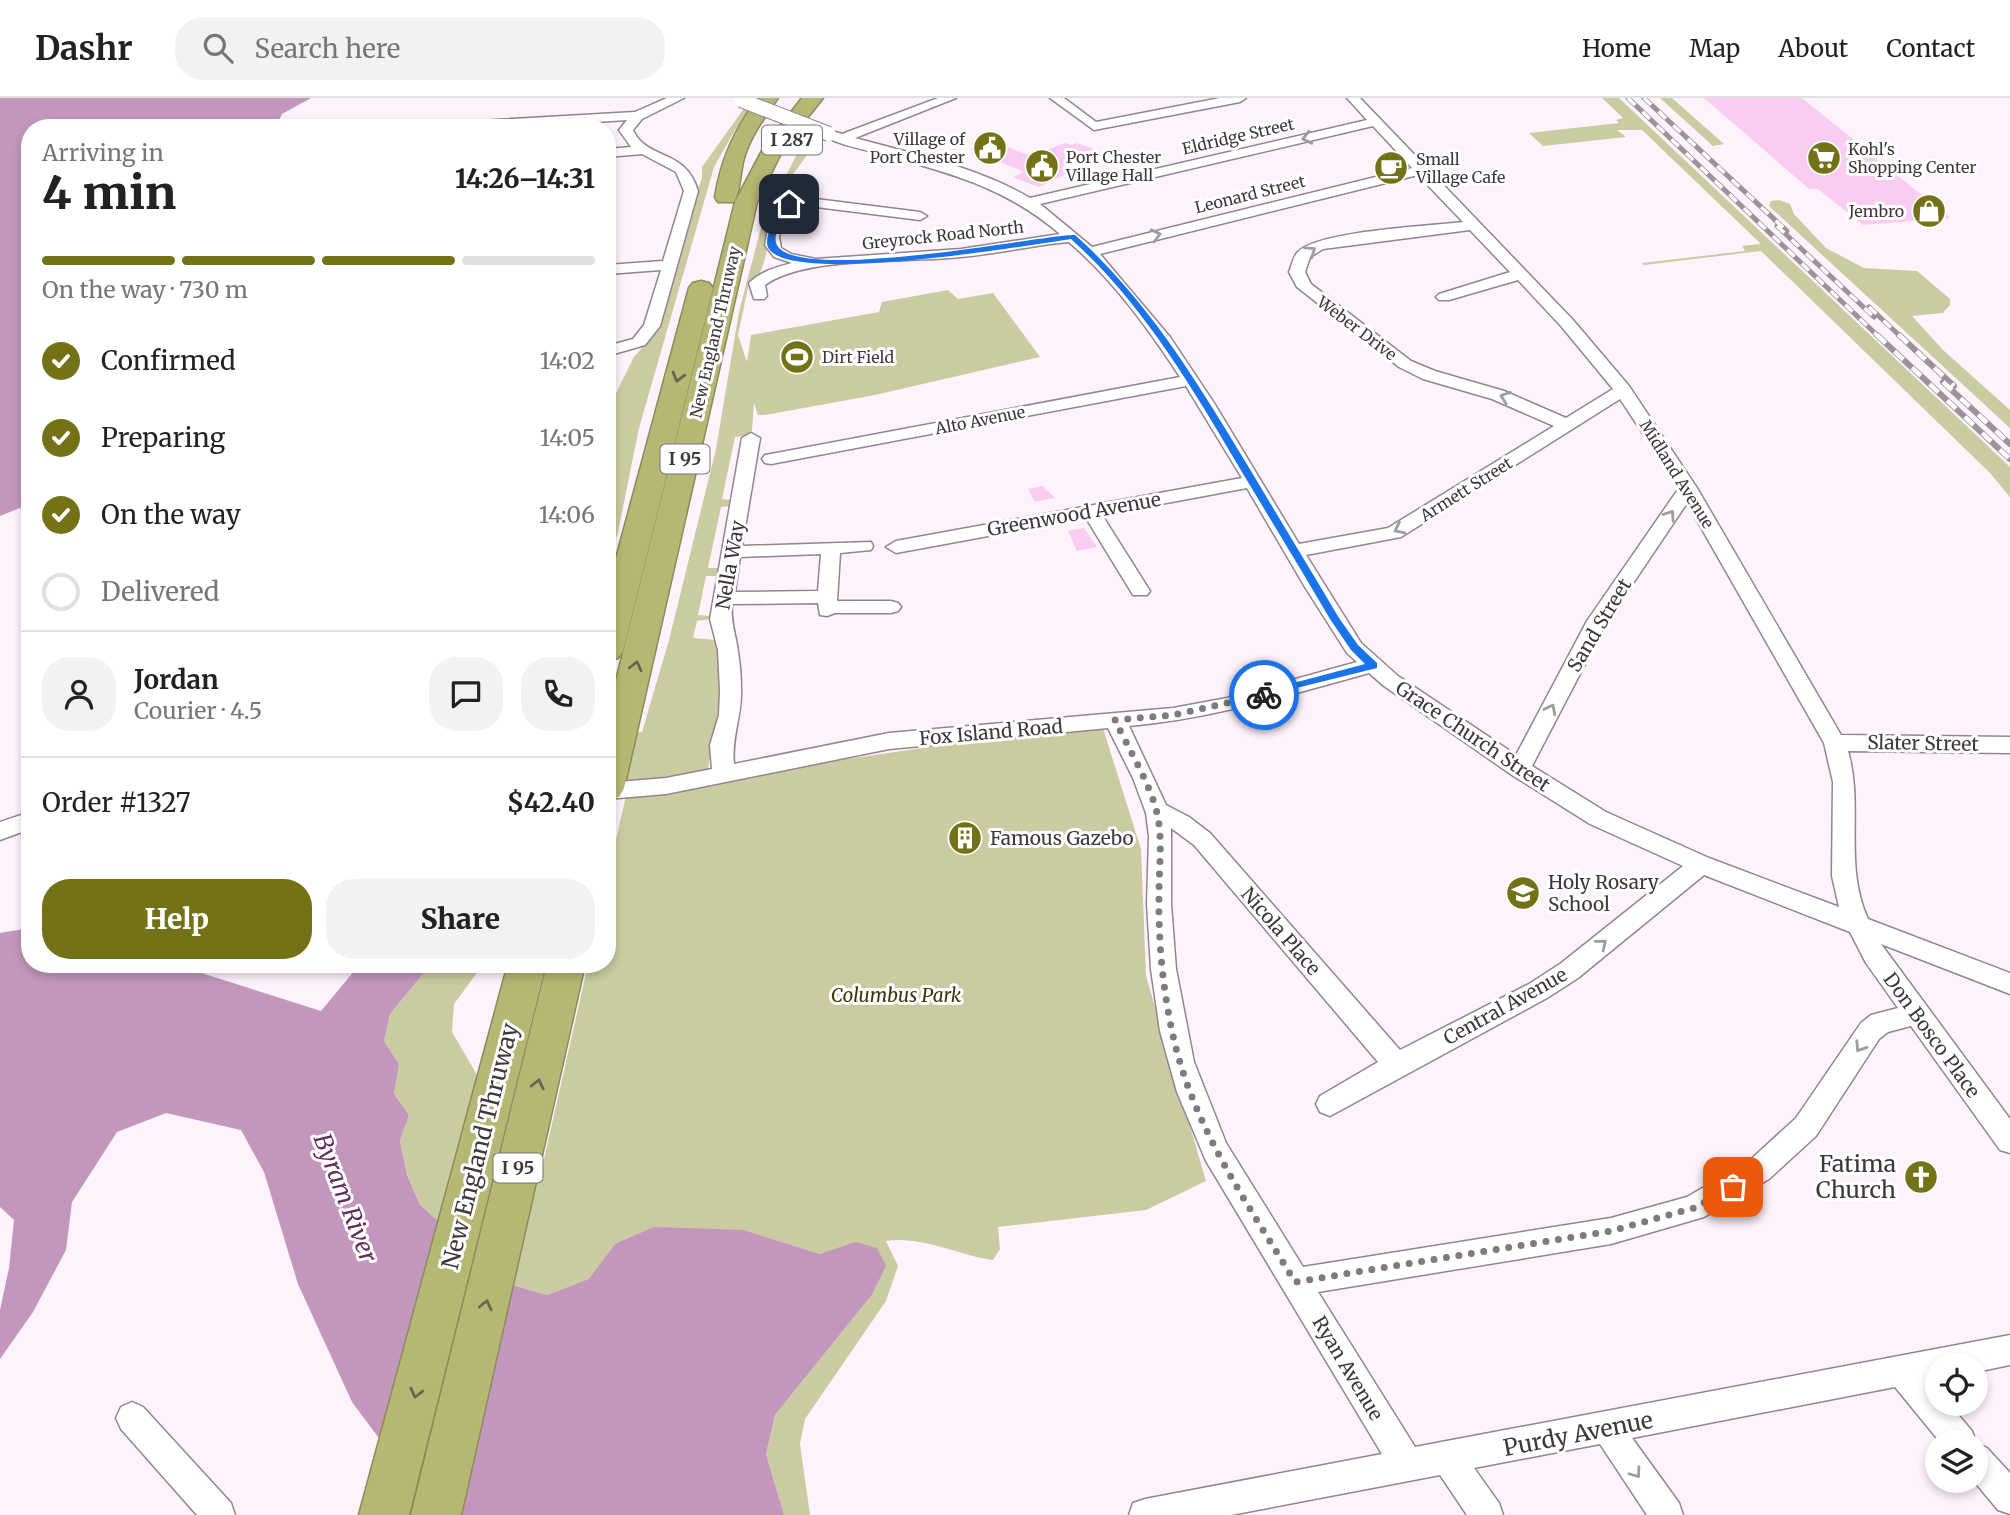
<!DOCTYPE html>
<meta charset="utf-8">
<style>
body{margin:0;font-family:Merriweather,serif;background:#f2f2f2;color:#222;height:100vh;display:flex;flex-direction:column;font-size:26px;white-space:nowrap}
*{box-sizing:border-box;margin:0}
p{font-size:23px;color:#767676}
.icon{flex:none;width:38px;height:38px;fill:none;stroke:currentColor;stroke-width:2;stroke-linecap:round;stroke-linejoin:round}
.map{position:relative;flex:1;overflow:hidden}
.side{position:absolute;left:21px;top:21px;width:595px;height:854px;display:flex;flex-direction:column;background:#fff;border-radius:28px;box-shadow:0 4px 10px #0003}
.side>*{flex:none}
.tools{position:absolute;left:1925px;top:1255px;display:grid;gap:14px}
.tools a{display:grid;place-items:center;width:63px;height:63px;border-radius:50%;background:#fff;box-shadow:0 4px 10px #0003;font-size:35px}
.pin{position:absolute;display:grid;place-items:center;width:60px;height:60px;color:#fff;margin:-30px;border-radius:14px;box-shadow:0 4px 10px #0006}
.courier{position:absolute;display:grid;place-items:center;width:70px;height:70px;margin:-35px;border:5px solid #1a73e8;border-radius:50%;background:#fff;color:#222;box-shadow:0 2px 9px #0007}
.summary em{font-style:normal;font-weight:800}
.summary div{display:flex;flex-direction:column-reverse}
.summary{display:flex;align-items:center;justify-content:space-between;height:119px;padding:0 21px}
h1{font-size:46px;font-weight:800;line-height:52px}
.bar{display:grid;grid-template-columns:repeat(4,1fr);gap:10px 7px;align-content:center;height:84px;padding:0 21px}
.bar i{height:9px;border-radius:5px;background:#e0e0e0}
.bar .on{background:#747217}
.bar p{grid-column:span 4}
.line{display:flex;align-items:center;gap:18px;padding:0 21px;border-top:2px solid #e0e0e0}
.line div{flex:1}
.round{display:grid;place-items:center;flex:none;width:74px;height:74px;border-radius:28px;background:#f2f2f2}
ol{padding:0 21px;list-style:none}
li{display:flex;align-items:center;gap:21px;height:77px}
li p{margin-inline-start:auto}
li .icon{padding:7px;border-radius:50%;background:#747217;color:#fff;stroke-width:4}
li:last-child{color:#767676}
li i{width:38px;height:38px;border:4px solid #e0e0e0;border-radius:50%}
.primary-button{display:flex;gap:14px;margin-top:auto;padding:14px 21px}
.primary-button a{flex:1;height:80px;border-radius:28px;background:#747217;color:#fff;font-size:28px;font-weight:800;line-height:80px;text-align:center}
.primary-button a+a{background:#f2f2f2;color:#222}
header{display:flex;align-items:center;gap:42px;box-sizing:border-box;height:98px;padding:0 35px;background:#fff;border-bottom:2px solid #e0e0e0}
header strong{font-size:33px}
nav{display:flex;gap:38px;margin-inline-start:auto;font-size:24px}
.search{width:490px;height:63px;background:#f2f2f2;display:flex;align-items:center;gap:18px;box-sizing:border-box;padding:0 24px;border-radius:28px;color:#767676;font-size:26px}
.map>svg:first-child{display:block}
.green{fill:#cacba0;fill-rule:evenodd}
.water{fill:#c397bc}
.building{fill:#faccf2}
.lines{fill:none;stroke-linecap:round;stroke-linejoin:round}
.minor-casing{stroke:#958391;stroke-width:3}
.highway-casing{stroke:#8c8a5f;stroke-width:3}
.minor{fill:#fff;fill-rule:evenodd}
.highway{fill:#b6b772;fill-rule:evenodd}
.rail-far1-casing{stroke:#9c929a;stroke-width:5}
.rail-casing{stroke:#9c929a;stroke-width:6}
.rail-far1{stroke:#fff;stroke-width:3.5;stroke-dasharray:10;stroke-linecap:butt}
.rail{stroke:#fff;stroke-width:4.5;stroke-dasharray:12;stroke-linecap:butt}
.minor-bridge-casing{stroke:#958391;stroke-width:16;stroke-linecap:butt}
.minor-bridge{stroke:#fff;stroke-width:14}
.oneway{stroke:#9f9b9e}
.oneway2{stroke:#696450}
.route{fill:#1a73e8}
.done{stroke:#827880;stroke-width:7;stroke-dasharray:0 12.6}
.labels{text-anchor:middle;stroke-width:6;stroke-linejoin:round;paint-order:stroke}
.far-street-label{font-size:16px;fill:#3f373d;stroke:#fff}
.far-poi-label{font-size:16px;fill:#3f373d;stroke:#fff;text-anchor:start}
.shield{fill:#fff;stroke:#797377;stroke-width:2}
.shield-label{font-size:18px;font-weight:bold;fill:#3f373d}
.street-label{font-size:19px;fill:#3f373d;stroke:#fff}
.poi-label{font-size:19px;fill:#3f373d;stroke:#fff;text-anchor:start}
.park-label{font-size:19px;font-style:italic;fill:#37360c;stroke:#fff}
.near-street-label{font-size:23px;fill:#3f373d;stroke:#fff}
.near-poi-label{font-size:23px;fill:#3f373d;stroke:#fff;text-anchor:end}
.near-water-label{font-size:24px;font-style:italic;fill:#622c5b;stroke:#fff}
</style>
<header>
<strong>Dashr</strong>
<div class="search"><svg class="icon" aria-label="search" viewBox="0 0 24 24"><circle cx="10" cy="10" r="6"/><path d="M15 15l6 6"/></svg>Search here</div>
<nav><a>Home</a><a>Map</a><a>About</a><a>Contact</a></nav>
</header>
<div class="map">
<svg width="2010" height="1417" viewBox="0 0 2010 1417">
<rect width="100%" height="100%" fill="#fef2fc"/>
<path class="green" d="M1602 0H1619L2010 369V399L1990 375 1761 153 1644 167 1642 165 1745 153 1742 148 1761 146 1642 32H1617L1626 39 1543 48 1529 35 1619 25 1616 22 1623 20Z
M1660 0H1672L1724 46 1713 48Z
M745 9 753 10 735 32 714 69 639 330 617 439 607 440V306L611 305 634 259 658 232 683 134 702 80V69Z
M809 33 821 38 791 79 778 108 764 164 760 175 749 185 738 237 747 264 751 237 879 214 882 204 948 192 958 201 993 195 1040 259 875 297 765 317H758L754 305 752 333 744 338 735 339 722 401 732 402V408L721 409 708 470H720L719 478H706L698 517 711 518 710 521 697 523 693 540 717 542 722 588 708 671 646 683 607 685V635L642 634 669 542 716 351 739 214 763 122Z
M1779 102 1790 106 1794 116 1826 150 1864 170 1917 173 1950 201V207L1943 215 1912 218 1943 252 2010 312V330L1769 108 1771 103Z
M1101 624 1141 751 1146 878 1206 1083 1146 1112 998 1129 1000 1151 993 1162C959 1157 919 1137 886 1143L898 1168 886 1203 805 1321 800 1346 810 1417H784L766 1356 775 1317 871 1198 865 1147 820 1156 744 1132 615 1146 590 1181 547 1197 509 1186 420 1107 407 1077 400 1043 409 1017 394 996 399 966 384 943 390 916 428 870 425 866H607V762L612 760 627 693ZM587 871 539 1083 452 934 454 906 479 872Z"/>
<path class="water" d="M0 0H311L282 16 277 27 278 30H30V406L0 418Z
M30 830V866H173L321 913 360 866H425L428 870 390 916 384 943 399 966 394 996 409 1017 400 1043 407 1077 420 1107 509 1186 547 1197 589 1181 615 1146 654 1129 744 1132 820 1156 855 1144 877 1150 886 1168 871 1198 775 1317 766 1356 784 1417H436L352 1304 298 1186 264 1074 241 1032 166 1015 117 1034 72 1104 66 1152 33 1214 0 1261V1212L9 1170 14 1122 0 1109V835Z"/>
<path class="building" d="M1704 0H1802L1950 120 1863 127 1818 91H1809Z
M990 42 1031 58 1065 45 1072 47 1077 45 1094 51 1064 66 1077 71 1039 89 1013 79 1024 74 970 51Z
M1043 388 1055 400 1035 404 1028 391Z
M1084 430 1097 449 1077 453 1068 433Z
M964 729 978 734 980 746 966 752 952 747 951 735Z"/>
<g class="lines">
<g class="minor-casing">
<path id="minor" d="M667 0H684L642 21 633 32C647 63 686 50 698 93L660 228 645 247 607 258V248L633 241 644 227 661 172 607 176V167L663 163 684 93 676 74 642 56 607 59V51L631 49 619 32 627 22 499 30H420L426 26 635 14Z
M938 0H956L855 40C914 56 977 69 1030 100L1367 22 1347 0H1360L1573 222 1629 288 1697 390 1841 637 2010 639V655L1848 653C1864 708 1843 767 1868 821L2010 875V896L1881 846 2010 1021V1055L2000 1052 1911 928 1888 934 1879 941 1816 1038 1769 1081 1704 1119 1611 1146 1318 1194 1415 1349 2010 1237V1267L1976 1274V1267H1937V1281L1930 1282 1937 1291V1306H1949L1972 1333 1976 1345 1987 1350 2010 1375V1416L1998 1412 1973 1382H1976V1344H1940L1895 1289 1632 1340 1679 1405 1683 1417H1647L1600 1346 1474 1370 1499 1405 1503 1417H1467L1440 1377 1231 1417H1129L1133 1405 1145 1401 1382 1356 1206 1063 1177 994 1160 933 1151 871 1147 806 1149 738 1146 715 1133 680 1108 630 889 651 666 696 607 701V685L666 680 712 671 710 647 719 617 720 593 718 552 710 521 742 340 751 335 760 340 742 448 871 444 873 448 871 452 840 455 837 503H891L898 505 901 509 898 513 891 515H835L827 518 820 517 818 505 732 506C730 524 736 536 738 554 740 566 741 579 741 592 742 618 731 640 734 666L889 635 1173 610 1227 600 1357 564 1347 555 1305 489 1247 390 1102 417 1150 493 1147 497H1133L1086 420 896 455 886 449 896 443 1242 380 1186 288 771 366 765 365 762 361 765 357 771 356 1180 279C1148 230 1113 182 1069 144 1033 147 997 156 961 159 909 165 807 157 765 187L767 198 764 201H754L749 185C761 173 777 169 792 165L774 159 765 147 770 120 779 105 784 104 816 101 920 114 927 118 920 122 816 109 788 112 779 139 781 150 791 156 816 161 961 151 1060 136C1006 90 955 77 889 58 872 53 835 47 822 36L829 32 842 36ZM1373 28 1412 70 1092 149 1040 106ZM1418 77 1463 124C1430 128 1318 133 1298 154 1293 158 1292 168 1289 174L1297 189 1399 269 1423 281 1492 301 1554 328 1388 430 1299 446 1214 305 1170 239 1100 156ZM1470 132 1510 174 1439 196 1436 199 1439 202H1449L1518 182 1561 228 1613 291 1566 320 1504 293 1435 273 1411 263 1311 186 1305 174 1310 159 1323 151ZM1620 301 1679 390 1587 523 1516 657 1398 578 1361 545 1306 457 1401 439ZM1687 405 1824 645 1833 684 1832 778 1839 809 1709 760 1606 714 1532 668 1607 524ZM821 456 818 493 735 494 740 459ZM1369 575 1384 588 1512 677 1590 726 1683 768 1560 866 1529 886 1400 952 1210 735 1189 719 1166 707 1129 628C1211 621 1289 597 1369 575ZM1171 730 1194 747 1378 964 1320 998 1316 1006 1320 1014 1330 1018 1547 900 1578 880 1704 777 1850 834 1866 865 1898 910 1871 917 1861 925 1796 1020 1749 1063 1687 1099 1611 1120 1303 1169 1226 1045 1194 964 1176 871 1171 806Z
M1050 0H1064L1096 24 1220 0H1246L1240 4 1094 32Z
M30 714V731L0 742V724Z
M132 1304 143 1309 231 1405 235 1417H197L121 1331 116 1320 121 1309Z"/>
</g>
<g class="highway-casing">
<path id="highway" d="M758 0H778C765 19 751 37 744 60 740 73 741 92 734 104H718L715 99C721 61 735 31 758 0Z
M802 0H823L784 49 757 104 624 690 619 699 607 702V619L735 104 764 49Z
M701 183 709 185 713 190 623 553 618 560 607 563V494L689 190 693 185Z
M508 866H546L409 1417H359Z
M547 866H585L461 1417H411Z"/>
</g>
<use href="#minor" class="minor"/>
<use href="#highway" class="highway"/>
<g class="rail-far1-casing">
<path id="rail-far1" d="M1628 0 1879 239
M1644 0 1787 133
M1777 128 1874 219
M1869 209 1901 239"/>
</g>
<g class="rail-casing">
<path id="rail" d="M1877 237 2010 361
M1899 237 1954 288
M1943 284 2010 346"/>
</g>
<use href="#rail-far1" class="rail-far1"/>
<use href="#rail" class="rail"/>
<g class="minor-bridge-casing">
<path id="minor-bridge" d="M741 2 829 36"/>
</g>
<use href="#minor-bridge" class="minor-bridge"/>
</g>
<defs><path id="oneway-chevron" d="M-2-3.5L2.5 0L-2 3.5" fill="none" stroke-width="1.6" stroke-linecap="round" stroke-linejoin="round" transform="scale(1.75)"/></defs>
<g class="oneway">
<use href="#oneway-chevron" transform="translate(1307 40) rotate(167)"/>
<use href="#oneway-chevron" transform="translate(1156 137) rotate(-14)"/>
<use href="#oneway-chevron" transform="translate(1311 153) rotate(-34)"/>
<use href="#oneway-chevron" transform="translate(1505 299) rotate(-160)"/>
<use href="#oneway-chevron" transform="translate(1670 417) rotate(-56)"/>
<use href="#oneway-chevron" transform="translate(1399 431) rotate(154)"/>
<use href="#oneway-chevron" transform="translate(1551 611) rotate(-63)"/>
<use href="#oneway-chevron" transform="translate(1602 846) rotate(-39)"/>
<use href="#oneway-chevron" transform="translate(1860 949) rotate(123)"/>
<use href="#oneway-chevron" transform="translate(1636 1375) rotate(54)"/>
</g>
<g class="oneway2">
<use href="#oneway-chevron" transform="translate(678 279) rotate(105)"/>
<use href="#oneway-chevron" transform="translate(636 568) rotate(-77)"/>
<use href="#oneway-chevron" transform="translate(538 986) rotate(-77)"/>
<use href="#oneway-chevron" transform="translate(486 1207) rotate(-77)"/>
<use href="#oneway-chevron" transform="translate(416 1295) rotate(104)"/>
</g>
<path class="route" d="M787 104 793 106C782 114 779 124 776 137 762 194 1044 136 1075 137 1146 200 1196 282 1245 363 1276 415 1308 468 1339 520L1358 547 1377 565V570L1260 599V594L1365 566 1351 552 1330 521C1299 468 1267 416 1236 364 1189 284 1140 203 1071 141 1025 148 794 187 769 151 765 145 768 137 770 130 774 119 776 111 787 104Z"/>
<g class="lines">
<path class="done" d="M1264 597 1173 617 1115 622C1128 650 1150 685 1157 715 1163 742 1159 766 1159 794 1158 843 1163 895 1174 942 1195 1032 1248 1106 1295 1184L1611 1133 1694 1110 1733 1089"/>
</g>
<defs>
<g id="civic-disc" transform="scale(1.75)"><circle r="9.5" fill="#747217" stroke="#fff"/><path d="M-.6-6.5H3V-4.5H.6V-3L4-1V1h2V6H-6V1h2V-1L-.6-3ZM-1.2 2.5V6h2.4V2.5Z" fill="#fff"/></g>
<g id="supermarket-disc" transform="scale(1.75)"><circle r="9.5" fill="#747217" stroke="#fff"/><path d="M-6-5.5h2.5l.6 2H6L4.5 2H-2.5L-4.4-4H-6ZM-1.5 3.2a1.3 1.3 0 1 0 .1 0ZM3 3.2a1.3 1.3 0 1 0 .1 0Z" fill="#fff"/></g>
<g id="cafe-disc" transform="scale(1.75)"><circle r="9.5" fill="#747217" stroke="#fff"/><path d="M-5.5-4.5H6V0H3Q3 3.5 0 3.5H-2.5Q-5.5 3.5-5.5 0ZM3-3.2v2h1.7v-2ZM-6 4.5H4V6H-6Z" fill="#fff"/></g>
<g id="shop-disc" transform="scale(1.75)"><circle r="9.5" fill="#747217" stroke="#fff"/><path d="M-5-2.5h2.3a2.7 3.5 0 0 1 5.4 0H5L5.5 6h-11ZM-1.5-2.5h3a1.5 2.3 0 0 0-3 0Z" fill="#fff"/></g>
<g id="stadium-disc" transform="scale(1.75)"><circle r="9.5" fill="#747217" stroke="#fff"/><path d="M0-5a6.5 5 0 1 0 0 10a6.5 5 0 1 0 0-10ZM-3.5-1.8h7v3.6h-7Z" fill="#fff"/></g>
<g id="building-disc" transform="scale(1.75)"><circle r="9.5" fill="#747217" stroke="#fff"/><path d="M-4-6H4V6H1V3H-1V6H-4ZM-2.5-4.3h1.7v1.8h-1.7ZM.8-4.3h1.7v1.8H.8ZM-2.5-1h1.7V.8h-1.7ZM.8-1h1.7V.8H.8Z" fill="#fff"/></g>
<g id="school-disc" transform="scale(1.75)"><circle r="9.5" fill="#747217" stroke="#fff"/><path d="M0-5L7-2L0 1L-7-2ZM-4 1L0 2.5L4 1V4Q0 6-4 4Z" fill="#fff"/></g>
<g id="church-disc" transform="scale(1.75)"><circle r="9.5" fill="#747217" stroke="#fff"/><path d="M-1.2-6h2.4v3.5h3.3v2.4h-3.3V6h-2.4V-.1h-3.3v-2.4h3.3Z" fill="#fff"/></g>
</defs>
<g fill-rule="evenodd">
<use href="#civic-disc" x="990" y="50"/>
<use href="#supermarket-disc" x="1824" y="60"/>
<use href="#civic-disc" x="1042" y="68"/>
<use href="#cafe-disc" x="1391" y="70"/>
<use href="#shop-disc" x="1929" y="113"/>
<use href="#stadium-disc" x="797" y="259"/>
<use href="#building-disc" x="965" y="740"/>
<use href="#school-disc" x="1523" y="795"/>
<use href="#church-disc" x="1921" y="1079"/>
</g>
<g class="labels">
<g class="far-street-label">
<text transform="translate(1238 38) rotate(-13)" y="6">Eldridge Street</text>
<text transform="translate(1250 96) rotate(-14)" y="6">Leonard Street</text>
<text transform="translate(943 137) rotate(-6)" y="6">Greyrock Road North</text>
<text transform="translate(1357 230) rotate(37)" y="6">Weber Drive</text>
<text transform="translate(715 234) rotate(-77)" y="6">New England Thruway</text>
<text transform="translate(980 322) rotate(-11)" y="6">Alto Avenue</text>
<text transform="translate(1677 376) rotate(58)" y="6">Midland Avenue</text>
<text transform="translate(1466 391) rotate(-32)" y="6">Armett Street</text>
</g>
<g class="far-poi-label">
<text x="965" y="47" text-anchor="end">Village of<tspan x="965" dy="18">Port Chester</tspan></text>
<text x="1848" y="57">Kohl's<tspan x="1848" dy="18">Shopping Center</tspan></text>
<text x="1066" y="65">Port Chester<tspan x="1066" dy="18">Village Hall</tspan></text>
<text x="1416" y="67">Small<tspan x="1416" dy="18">Village Cafe</tspan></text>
<text x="1904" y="119" text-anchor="end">Jembro</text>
<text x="822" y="265">Dirt Field</text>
</g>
<g class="shield">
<rect x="762" y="27.5" width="60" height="29" rx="5"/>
<rect x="660.5" y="346.5" width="49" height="29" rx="5"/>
<rect x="493.5" y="1055.5" width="49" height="29" rx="5"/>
</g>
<g class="shield-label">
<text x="792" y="48">I 287</text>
<text x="685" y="367">I 95</text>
<text x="518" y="1076">I 95</text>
</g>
<g class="street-label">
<text transform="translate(1074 416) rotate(-10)" y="7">Greenwood Avenue</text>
<text transform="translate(730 467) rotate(-80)" y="7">Nella Way</text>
<text transform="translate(1599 527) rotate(-59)" y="7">Sand Street</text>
<text transform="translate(991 634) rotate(-5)" y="7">Fox Island Road</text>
<text transform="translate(1473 638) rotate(34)" y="7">Grace Church Street</text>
<text transform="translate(1923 645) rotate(1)" y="7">Slater Street</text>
<text transform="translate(1281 833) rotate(49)" y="7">Nicola Place</text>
<text transform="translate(1505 908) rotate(-29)" y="7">Central Avenue</text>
<text transform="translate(1932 937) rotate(54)" y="7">Don Bosco Place</text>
<text transform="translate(1348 1270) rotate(59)" y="7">Ryan Avenue</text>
</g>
<g class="poi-label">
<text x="990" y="747">Famous Gazebo</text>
<text x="1548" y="791">Holy Rosary<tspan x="1548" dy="22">School</tspan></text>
</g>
<g class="park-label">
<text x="896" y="904">Columbus Park</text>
</g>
<g class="near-street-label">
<text transform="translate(480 1048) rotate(-76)" y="8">New England Thruway</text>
<text transform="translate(1578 1336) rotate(-11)" y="8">Purdy Avenue</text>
</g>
<g class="near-poi-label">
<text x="1896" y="1074">Fatima<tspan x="1896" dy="26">Church</tspan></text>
</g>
<g class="near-water-label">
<text transform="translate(345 1100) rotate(69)" y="8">Byram River</text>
</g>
</g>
</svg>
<div class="tools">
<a><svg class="icon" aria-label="locate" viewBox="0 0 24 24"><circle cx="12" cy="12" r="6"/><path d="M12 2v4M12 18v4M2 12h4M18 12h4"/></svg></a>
<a><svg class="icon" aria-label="layers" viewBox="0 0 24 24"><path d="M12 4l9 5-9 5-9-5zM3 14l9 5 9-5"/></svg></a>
</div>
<div class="pin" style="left:1733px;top:1089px;background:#ea580c"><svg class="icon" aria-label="bag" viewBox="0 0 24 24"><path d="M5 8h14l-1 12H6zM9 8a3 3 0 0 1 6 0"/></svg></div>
<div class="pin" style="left:789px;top:106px;background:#1f2937"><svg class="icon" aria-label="home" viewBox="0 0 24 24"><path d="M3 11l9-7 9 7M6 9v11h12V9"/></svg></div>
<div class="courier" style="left:1264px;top:597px"><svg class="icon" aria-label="bike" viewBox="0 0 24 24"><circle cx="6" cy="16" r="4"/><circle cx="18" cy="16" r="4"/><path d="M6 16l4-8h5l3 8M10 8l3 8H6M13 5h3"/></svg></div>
<section class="side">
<div class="summary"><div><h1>4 min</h1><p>Arriving in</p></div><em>14:26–14:31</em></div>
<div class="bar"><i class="on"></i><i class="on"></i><i class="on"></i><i></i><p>On the way · 730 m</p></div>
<ol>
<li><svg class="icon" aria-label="check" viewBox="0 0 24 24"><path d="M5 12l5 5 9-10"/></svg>Confirmed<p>14:02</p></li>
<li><svg class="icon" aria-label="check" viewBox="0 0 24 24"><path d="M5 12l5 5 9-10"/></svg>Preparing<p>14:05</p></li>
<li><svg class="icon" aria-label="check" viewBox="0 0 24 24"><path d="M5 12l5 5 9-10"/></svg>On the way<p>14:06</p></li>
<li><i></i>Delivered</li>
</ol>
<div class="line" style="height:126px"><a class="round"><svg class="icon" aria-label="person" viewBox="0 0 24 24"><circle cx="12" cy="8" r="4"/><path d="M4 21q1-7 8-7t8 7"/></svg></a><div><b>Jordan</b><p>Courier · 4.5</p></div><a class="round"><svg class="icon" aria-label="chat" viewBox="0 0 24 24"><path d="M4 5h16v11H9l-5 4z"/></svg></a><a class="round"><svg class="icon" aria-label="phone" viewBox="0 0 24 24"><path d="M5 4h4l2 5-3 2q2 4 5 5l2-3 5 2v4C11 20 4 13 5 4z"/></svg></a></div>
<div class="line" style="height:91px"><div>Order #1327</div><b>$42.40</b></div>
<div class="primary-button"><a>Help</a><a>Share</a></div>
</section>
</div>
